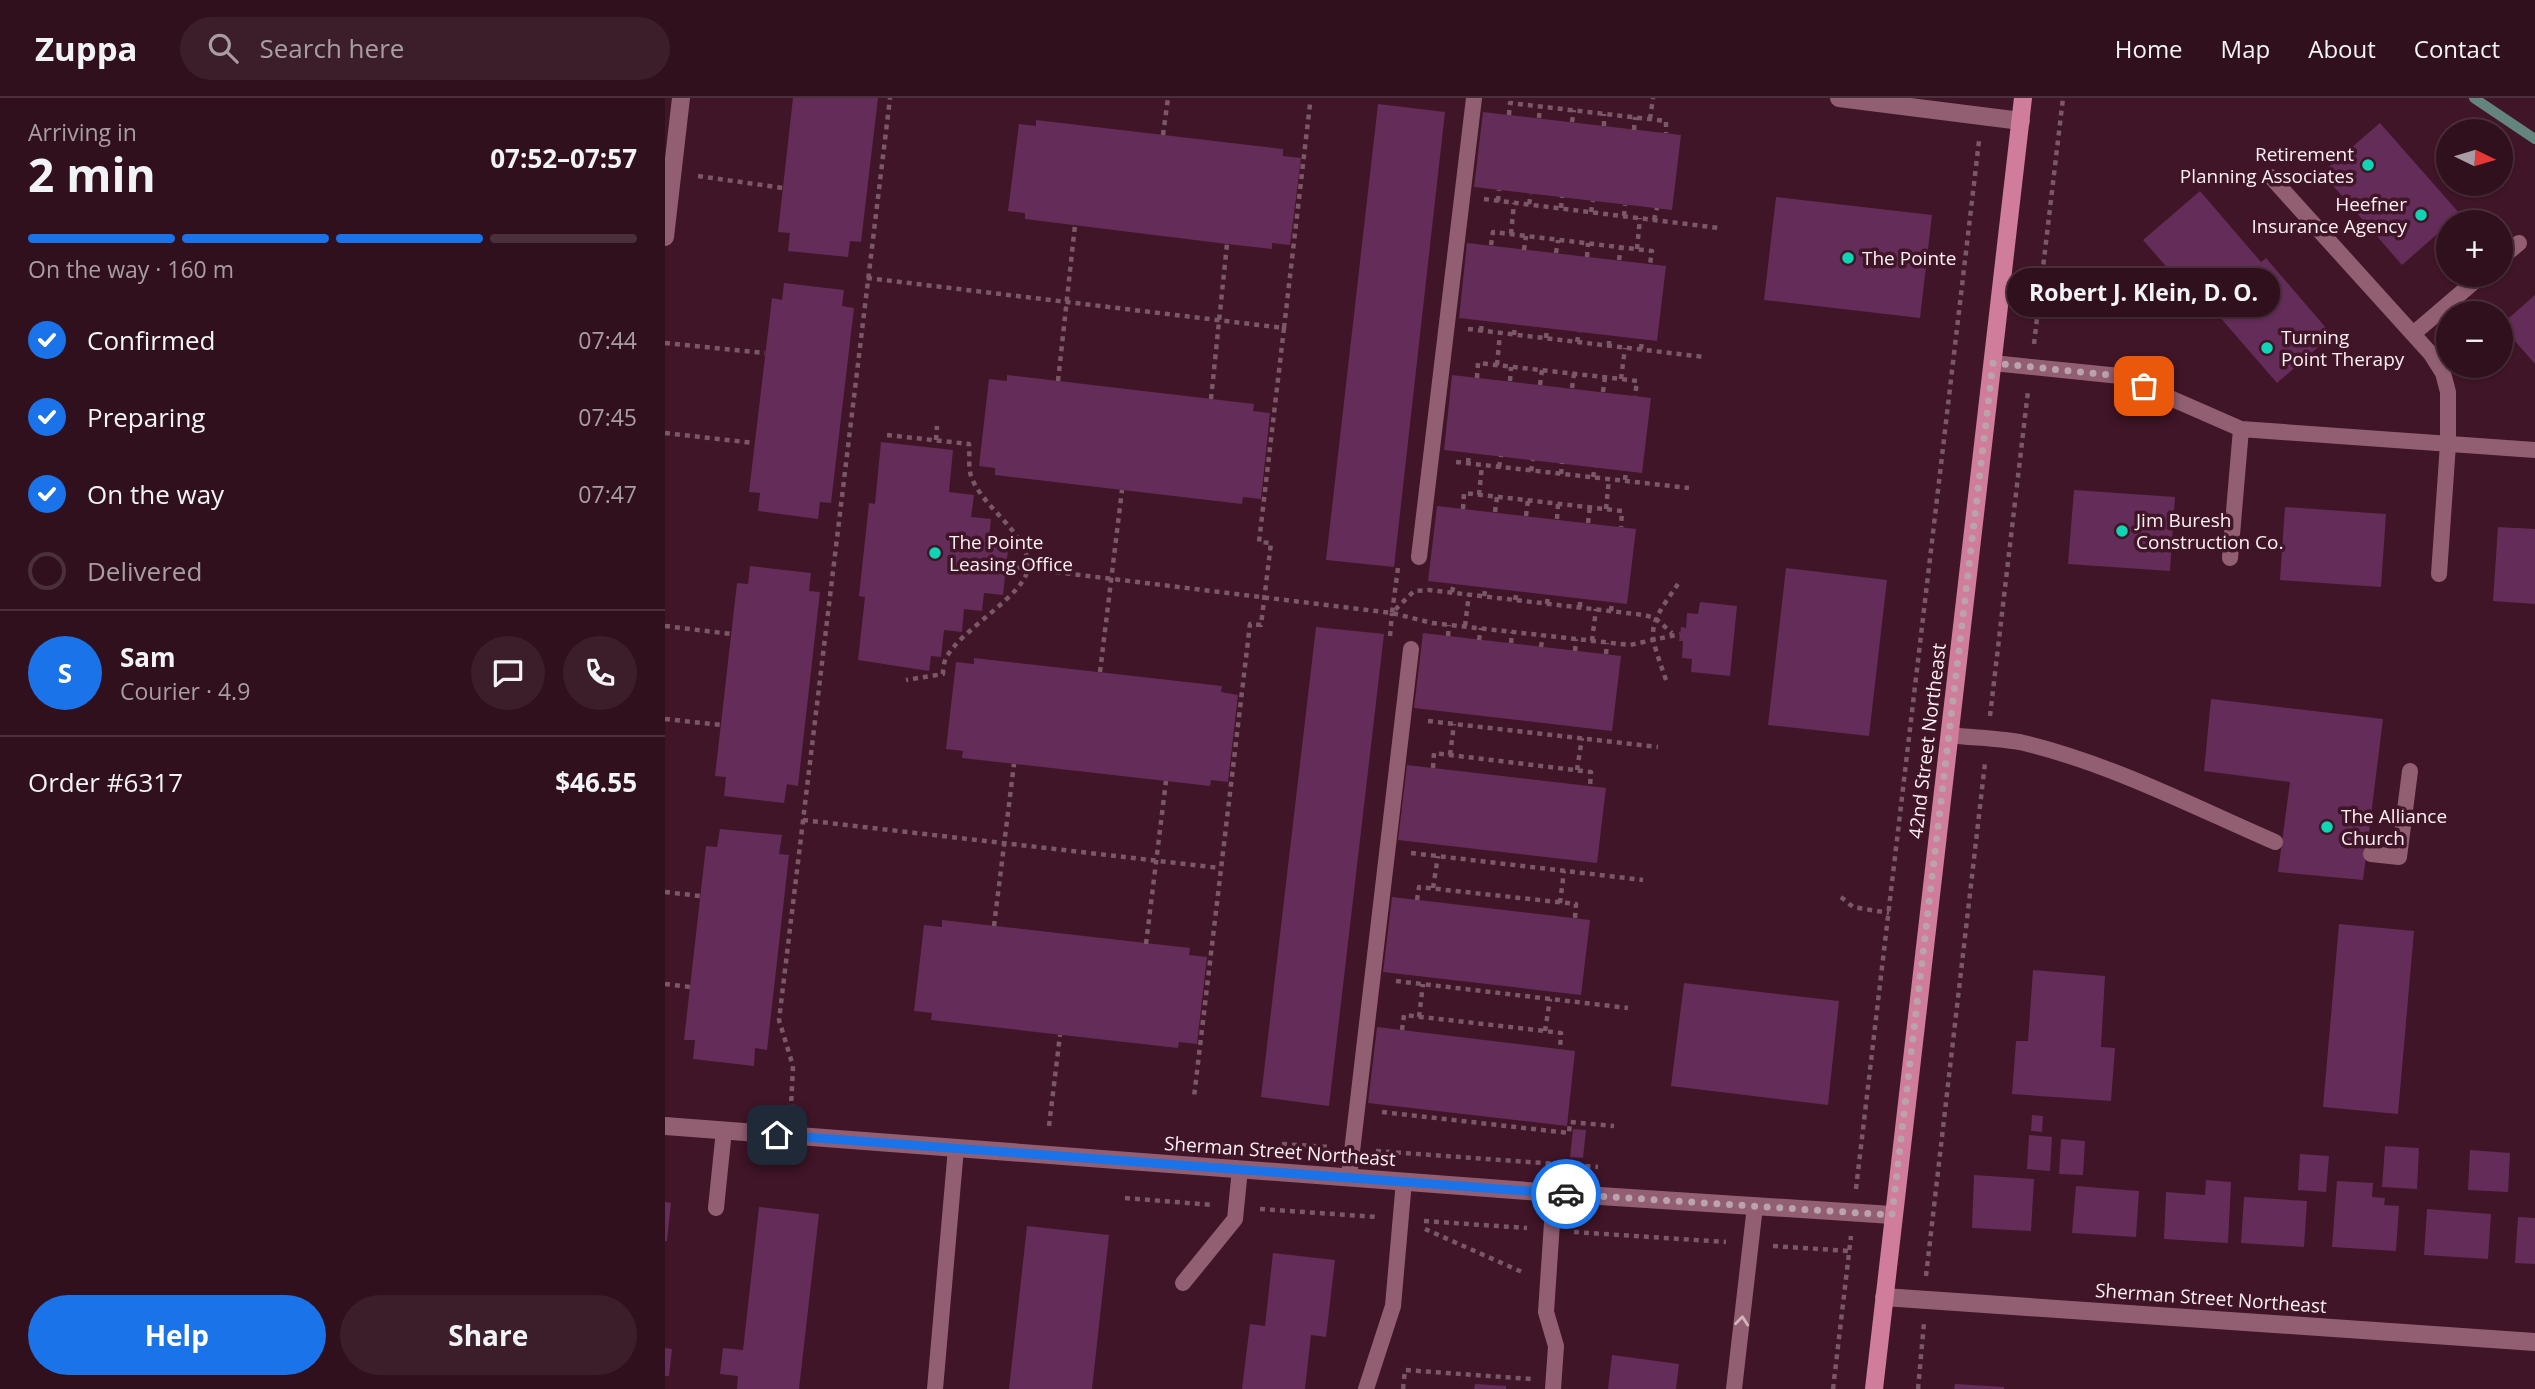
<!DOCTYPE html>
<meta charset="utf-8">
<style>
body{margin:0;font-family:"Open Sans",sans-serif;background:#3c1e2a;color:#f1f3f6;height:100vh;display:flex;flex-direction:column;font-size:26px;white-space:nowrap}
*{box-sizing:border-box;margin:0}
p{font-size:23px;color:#a89da4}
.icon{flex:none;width:38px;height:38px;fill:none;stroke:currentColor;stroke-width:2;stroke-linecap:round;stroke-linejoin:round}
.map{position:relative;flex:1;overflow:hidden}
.drawer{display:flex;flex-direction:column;background:#30101d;width:665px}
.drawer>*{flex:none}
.needle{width:46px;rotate:95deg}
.buttons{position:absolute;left:1771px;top:21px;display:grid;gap:14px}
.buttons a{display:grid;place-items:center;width:77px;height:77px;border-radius:50%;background:#30101d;box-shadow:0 2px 5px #0004,0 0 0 2px #4b303b;font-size:35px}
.pin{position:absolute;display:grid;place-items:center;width:60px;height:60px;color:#fff;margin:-30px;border-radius:14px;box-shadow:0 4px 10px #0006}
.courier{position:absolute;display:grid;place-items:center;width:70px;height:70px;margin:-35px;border:5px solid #1a73e8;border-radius:50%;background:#fff;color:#222;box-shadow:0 2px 9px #0007}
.bubble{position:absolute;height:49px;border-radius:24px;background:#30101d;box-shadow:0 2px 5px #0004,0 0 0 2px #4b303b;font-size:23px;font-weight:700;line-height:49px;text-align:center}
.summary em{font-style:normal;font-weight:700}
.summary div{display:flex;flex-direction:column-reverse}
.summary{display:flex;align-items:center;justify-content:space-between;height:119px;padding:0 28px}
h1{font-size:46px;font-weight:700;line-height:52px}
.bar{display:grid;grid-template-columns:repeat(4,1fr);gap:10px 7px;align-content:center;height:84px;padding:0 28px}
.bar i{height:9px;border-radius:5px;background:#4b303b}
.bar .on{background:#1a73e8}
.bar p{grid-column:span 4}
.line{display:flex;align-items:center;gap:18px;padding:0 28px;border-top:2px solid #4b303b}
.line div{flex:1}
.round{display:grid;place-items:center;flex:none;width:74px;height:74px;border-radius:37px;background:#3c1e2a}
ol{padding:0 28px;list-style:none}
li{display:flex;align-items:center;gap:21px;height:77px}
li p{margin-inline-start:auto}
li .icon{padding:7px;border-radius:50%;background:#1a73e8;color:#fff;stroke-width:4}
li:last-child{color:#a89da4}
li i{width:38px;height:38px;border:4px solid #4b303b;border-radius:50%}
.button{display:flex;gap:14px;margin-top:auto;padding:14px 28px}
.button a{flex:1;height:80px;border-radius:42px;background:#1a73e8;color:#fff;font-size:28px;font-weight:700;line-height:80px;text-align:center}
.button a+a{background:#3c1e2a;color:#f1f3f6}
header{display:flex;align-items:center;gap:42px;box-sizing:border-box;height:98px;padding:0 35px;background:#30101d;border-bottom:2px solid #4b303b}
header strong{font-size:33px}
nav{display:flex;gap:38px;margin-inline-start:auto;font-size:24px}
.search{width:490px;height:63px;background:#3c1e2a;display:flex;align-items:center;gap:18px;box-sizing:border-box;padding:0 24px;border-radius:38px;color:#a89da4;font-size:26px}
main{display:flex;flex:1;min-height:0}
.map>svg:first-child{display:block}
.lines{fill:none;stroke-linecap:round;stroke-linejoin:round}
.stream{stroke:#64857e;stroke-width:10}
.building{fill:#642c58}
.path{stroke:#7a5866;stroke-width:4.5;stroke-dasharray:5 5;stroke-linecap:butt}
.lane{stroke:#925f72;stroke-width:16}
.street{stroke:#925f72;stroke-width:18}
.secondary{stroke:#d07d9c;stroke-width:18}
.oneway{stroke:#d1b5bf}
.done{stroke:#baa3ab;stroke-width:7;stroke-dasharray:0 12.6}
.route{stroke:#1a73e8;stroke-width:9}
.poi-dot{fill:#0fd5b4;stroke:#401527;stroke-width:2.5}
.labels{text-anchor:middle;stroke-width:7;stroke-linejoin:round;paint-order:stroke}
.poi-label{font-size:19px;fill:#fbeff2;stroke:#401527;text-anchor:start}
.street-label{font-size:19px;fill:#fbeff2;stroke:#401527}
</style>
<header>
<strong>Zuppa</strong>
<div class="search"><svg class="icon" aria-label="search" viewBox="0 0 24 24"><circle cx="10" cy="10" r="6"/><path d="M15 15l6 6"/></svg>Search here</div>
<nav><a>Home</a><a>Map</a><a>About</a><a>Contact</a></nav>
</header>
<main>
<section class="drawer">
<div class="summary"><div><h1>2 min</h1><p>Arriving in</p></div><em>07:52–07:57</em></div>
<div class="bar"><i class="on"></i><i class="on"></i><i class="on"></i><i></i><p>On the way · 160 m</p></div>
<ol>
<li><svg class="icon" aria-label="check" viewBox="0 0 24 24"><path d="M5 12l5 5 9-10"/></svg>Confirmed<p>07:44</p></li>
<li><svg class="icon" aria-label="check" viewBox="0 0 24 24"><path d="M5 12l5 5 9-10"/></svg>Preparing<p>07:45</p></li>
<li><svg class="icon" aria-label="check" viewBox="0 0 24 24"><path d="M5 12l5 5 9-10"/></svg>On the way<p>07:47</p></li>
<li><i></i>Delivered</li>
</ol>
<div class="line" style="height:126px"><b class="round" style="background:#1a73e8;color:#fff">S</b><div><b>Sam</b><p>Courier · 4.9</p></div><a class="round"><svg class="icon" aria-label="chat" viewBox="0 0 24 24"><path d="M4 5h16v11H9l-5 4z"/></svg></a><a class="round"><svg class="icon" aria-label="phone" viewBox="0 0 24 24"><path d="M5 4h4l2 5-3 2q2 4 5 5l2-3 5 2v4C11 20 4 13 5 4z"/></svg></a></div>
<div class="line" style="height:91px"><div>Order #6317</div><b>$46.55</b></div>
<div class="button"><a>Help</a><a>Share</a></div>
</section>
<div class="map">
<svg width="1870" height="1291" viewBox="0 0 1870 1291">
<rect width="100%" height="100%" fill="#401527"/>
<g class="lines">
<path class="stream" d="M1809 0 1870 41"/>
</g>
<path class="building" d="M128 0H213L196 144 185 143 183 159 123 153 125 135 113 134Z
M713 6 780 14 729 469 661 462Z
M818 14 1016 37 1007 112 809 89Z
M371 22 618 51V58L636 60 625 147 607 145V151L562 146 360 121V115L343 113 354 26 371 28Z
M1715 25 1795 116 1737 167 1657 75Z
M1535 93 1596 164 1601 160 1667 237 1612 285 1547 210 1542 215 1478 142Z
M1111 99 1267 117 1255 220 1099 202Z
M802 145 1001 168 992 243 794 220Z
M119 185 179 192 177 208 189 210 166 405 155 404 153 421 93 413 95 395 84 394 107 200 117 202Z
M1870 197V266L1836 227Z
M342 277 589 306 588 313 605 315 596 401 578 399 577 406 330 377V370L314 368 324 281 342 283Z
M787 277 986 300 977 375 779 352Z
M216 344 288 352 284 394 309 397 306 419 326 421 324 440 344 442 338 497 319 495 317 513 299 511 297 534 279 532 276 559 266 558 264 573 193 562 200 499 194 498 204 405 210 406Z
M1409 392 1510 399 1505 473 1403 466Z
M772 408 971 431 962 506 763 483Z
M1620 409 1721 416 1716 489 1615 482Z
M1833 429 1870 431V506L1828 503Z
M85 468 146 475 144 493 155 494 133 688 122 686 119 705 59 698 61 679 50 678 72 485 83 486Z
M1121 470 1222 482 1204 638 1103 627Z
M1035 504 1072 508 1065 578 1026 574 1027 561 1017 560 1018 543H1014L1016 529 1021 530 1022 515 1033 516Z
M651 529 719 536 664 1008 596 999Z
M758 535 956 558 947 633 749 610Z
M309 560 557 588 556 594 573 597 563 684 546 682 545 688 297 660 298 653 281 651 291 564 309 566Z
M1546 601 1718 621 1698 782 1613 774 1625 684 1539 673Z
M742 667 941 690 932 765 733 742Z
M55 731 117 737 114 756 124 757 102 952 90 950 89 968 28 961 30 942H19L41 748 52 749Z
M727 799 925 822 916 897 718 874Z
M277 822 525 850 524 857 542 859 532 946 514 944 513 950 266 922 267 915 249 913 259 827 277 829Z
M1674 826 1749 833 1733 1016 1658 1009Z
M1368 872 1440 878 1436 949 1450 950 1446 1003 1347 996 1351 943H1363Z
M1019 885 1174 903 1163 1007 1006 988Z
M712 929 910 953 902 1028 703 1005Z
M1367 1017 1378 1018 1377 1034 1366 1033Z
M908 1031 921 1032 918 1060 905 1059Z
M1364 1037 1387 1039 1385 1073 1362 1071Z
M1396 1041 1420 1043 1418 1077 1394 1076Z
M1720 1048 1754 1050 1752 1091 1717 1089Z
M1805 1052 1845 1055 1843 1094 1803 1092Z
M1635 1056 1664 1058 1661 1094 1633 1092Z
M1309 1077 1369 1081 1366 1133 1307 1130Z
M1541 1082 1566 1084 1563 1145 1499 1141 1501 1094 1540 1097Z
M1672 1083 1708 1085 1707 1099 1720 1100 1719 1107 1734 1108 1731 1153 1667 1149Z
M1411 1088 1474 1093 1471 1139 1407 1135Z
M1579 1099 1642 1103 1639 1149 1576 1145Z
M0 1104 6 1105 2 1143H0Z
M94 1109 154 1116 134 1291H72L73 1278 55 1276 58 1250 78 1252Z
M1762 1111 1826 1116 1823 1161 1759 1157Z
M1853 1119 1870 1120V1166L1850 1165Z
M362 1128 444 1137 427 1291H344Z
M608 1155 670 1162 661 1239 646 1237 640 1291H577L585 1226 600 1228Z
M0 1250 7 1251 4 1278H0Z
M947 1257 1014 1266 1011 1291H943Z
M810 1286 841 1288V1291H809Z
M1290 1286 1339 1289V1291H1289Z"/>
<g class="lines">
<path class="path" d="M844 17 845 5 1001 23V35
M874 20 875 8
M985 21 988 0
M907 24 909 12
M939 28V16
M969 32 970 19
M498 37 503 0
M33 78 118 90
M819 101 1054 130
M833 103 834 92
M864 106 866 96
M896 110 897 99
M926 114 928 103
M959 118 960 107
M989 122 992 110
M846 136 849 105
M826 147 828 134 987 153 985 166
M972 151 975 120
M859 152 861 138
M891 155 893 142
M922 159 923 145
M954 162 956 149
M202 180 619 230 594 444 606 445 596 527 585 526 529 999
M619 230 645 6
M803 231 1039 259
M816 233 817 223
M849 237 850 227
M881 240 882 230
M912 244 914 234
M0 245 100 255
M1369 246 1398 0
M944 248V238
M976 251 977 241
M832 267 835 235
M812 280 813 265 956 281 972 283 970 298
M956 281 960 250
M393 283 410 127
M845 283 846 269
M875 287 877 272
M907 290 909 276
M938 294 940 279
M546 301 562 146
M0 335 89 345
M222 337 304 346C305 356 303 369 306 378 317 410 364 435 363 469 362 496 296 531 281 560 279 564 278 571 278 576L241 582
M271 342 272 328
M791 364 1024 390
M803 365 804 355
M834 369 836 358
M866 373 868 362
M896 376 897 365
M928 379 930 369
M960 382 961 373
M814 397 817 367
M798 411 799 395 957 413 956 429
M941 411 944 381
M830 414 832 399
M861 418 863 402
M892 421 893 406
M923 425 925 409
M341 468 727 515 767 525 965 547 1015 536
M733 470 727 515 749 493 764 492 979 517 990 520 1007 535
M787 494 789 486
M819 498 821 489
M850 502 852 493
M882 506 883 497
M915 509V501
M946 513 947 504
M0 528 66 536
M800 528 804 496
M725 538 727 515
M783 538 784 527
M814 542 816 530
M927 543 931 511
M846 545 847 534
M876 549 878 537
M910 553 911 541
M941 556 942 545
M435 574 457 392
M1001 582C983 530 981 532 1013 486
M1325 618 1363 293
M0 621 56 627
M763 623 993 649
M785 657 789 626
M768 670 769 655 785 657 926 674 925 688
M912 672 917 640
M138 722 555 770
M746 755 978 782
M768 790 773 758
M0 794 35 798
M1176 799 1188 809 1224 815
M752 802 754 789 911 806 910 820
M895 805 899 773
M329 828 349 666
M481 846 501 683
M731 883 963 910
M0 886 25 889
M754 919 758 886
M737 932 739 917 880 933 896 935 895 951
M880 933 885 901
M130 1009H126L128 968 114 922 225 0
M717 1014 904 1035 905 1024 949 1028
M384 1028 395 937
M617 1046 664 1049
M711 1053 933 1069
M1191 1091 1314 43
M460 1100 548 1107
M595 1111 712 1119
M759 1123 862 1130
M760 1131 857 1174V1178
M909 1134 1061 1144
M1108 1148 1184 1153
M1261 1178 1320 665
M738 1291 740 1272 866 1281
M1168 1291 1186 1138
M1253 1291 1259 1225"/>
<path class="lane" d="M1606 79 1766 256 1778 275 1783 294V346L1774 476
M1836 160 1854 145
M1748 236 1817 177
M1328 265 1455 278 1576 331 1870 352
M754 459 809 0
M1565 460 1576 331
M1284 637C1308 640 1335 640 1359 645 1446 666 1527 708 1610 744
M1706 756 1734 759 1745 673
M684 1079 746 551
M51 1110 59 1032
M518 1185 570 1121 575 1071
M270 1291 291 1050
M701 1291 728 1208 739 1083
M888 1291 891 1248 881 1214 889 1095
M1069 1291 1090 1108"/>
<path class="street" d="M1174 0 1356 23
M0 139 16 0
M0 1028 889 1095 1227 1117
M1219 1199 1870 1244"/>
<path class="secondary" d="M1209 1291 1358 0"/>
</g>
<defs><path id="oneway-chevron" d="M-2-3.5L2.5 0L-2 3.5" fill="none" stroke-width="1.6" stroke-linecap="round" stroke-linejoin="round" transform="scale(1.75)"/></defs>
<use class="oneway" href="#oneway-chevron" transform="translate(1077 1223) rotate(-84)"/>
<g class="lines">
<path class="done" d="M901 1096 1227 1117 1328 265 1455 278 1479 288"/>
<path class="route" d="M112 1037 901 1096"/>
</g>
<g class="poi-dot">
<circle cx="1703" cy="67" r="7"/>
<circle cx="1756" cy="117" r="7"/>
<circle cx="1183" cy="160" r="7"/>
<circle cx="1602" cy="250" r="7"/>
<circle cx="1457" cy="433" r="7"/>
<circle cx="270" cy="455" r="7"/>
<circle cx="1662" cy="729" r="7"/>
</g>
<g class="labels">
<g class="poi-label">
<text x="1689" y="63" text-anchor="end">Retirement<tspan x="1689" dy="22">Planning Associates</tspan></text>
<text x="1742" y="113" text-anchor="end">Heefner<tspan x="1742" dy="22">Insurance Agency</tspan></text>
<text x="1197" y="167">The Pointe</text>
<text x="1616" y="246">Turning<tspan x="1616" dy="22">Point Therapy</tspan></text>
<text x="1471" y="429">Jim Buresh<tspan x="1471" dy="22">Construction Co.</tspan></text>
<text x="284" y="451">The Pointe<tspan x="284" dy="22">Leasing Office</tspan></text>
<text x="1676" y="725">The Alliance<tspan x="1676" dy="22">Church</tspan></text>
</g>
<g class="street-label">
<text transform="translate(1262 643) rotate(-83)" y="7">42nd Street Northeast</text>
<text transform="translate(615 1053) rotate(4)" y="7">Sherman Street Northeast</text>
<text transform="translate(1546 1200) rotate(4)" y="7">Sherman Street Northeast</text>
</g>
</g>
</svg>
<div class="buttons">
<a><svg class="needle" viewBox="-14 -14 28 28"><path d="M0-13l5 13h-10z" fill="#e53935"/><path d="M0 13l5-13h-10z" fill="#a89da4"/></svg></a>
<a>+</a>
<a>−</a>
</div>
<div class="pin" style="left:1479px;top:288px;background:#ea580c"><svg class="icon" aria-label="bag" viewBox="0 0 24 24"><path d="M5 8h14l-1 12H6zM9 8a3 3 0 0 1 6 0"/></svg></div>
<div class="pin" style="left:112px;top:1037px;background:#1f2937"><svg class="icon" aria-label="home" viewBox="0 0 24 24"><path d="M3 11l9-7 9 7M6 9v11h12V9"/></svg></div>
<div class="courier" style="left:901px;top:1096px"><svg class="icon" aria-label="car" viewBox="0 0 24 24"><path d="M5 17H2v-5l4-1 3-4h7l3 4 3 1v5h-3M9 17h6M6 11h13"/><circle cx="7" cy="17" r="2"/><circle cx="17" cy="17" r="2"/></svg></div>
<div class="bubble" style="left:1342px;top:170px;width:273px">Robert J. Klein, D. O.</div>
</div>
</main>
